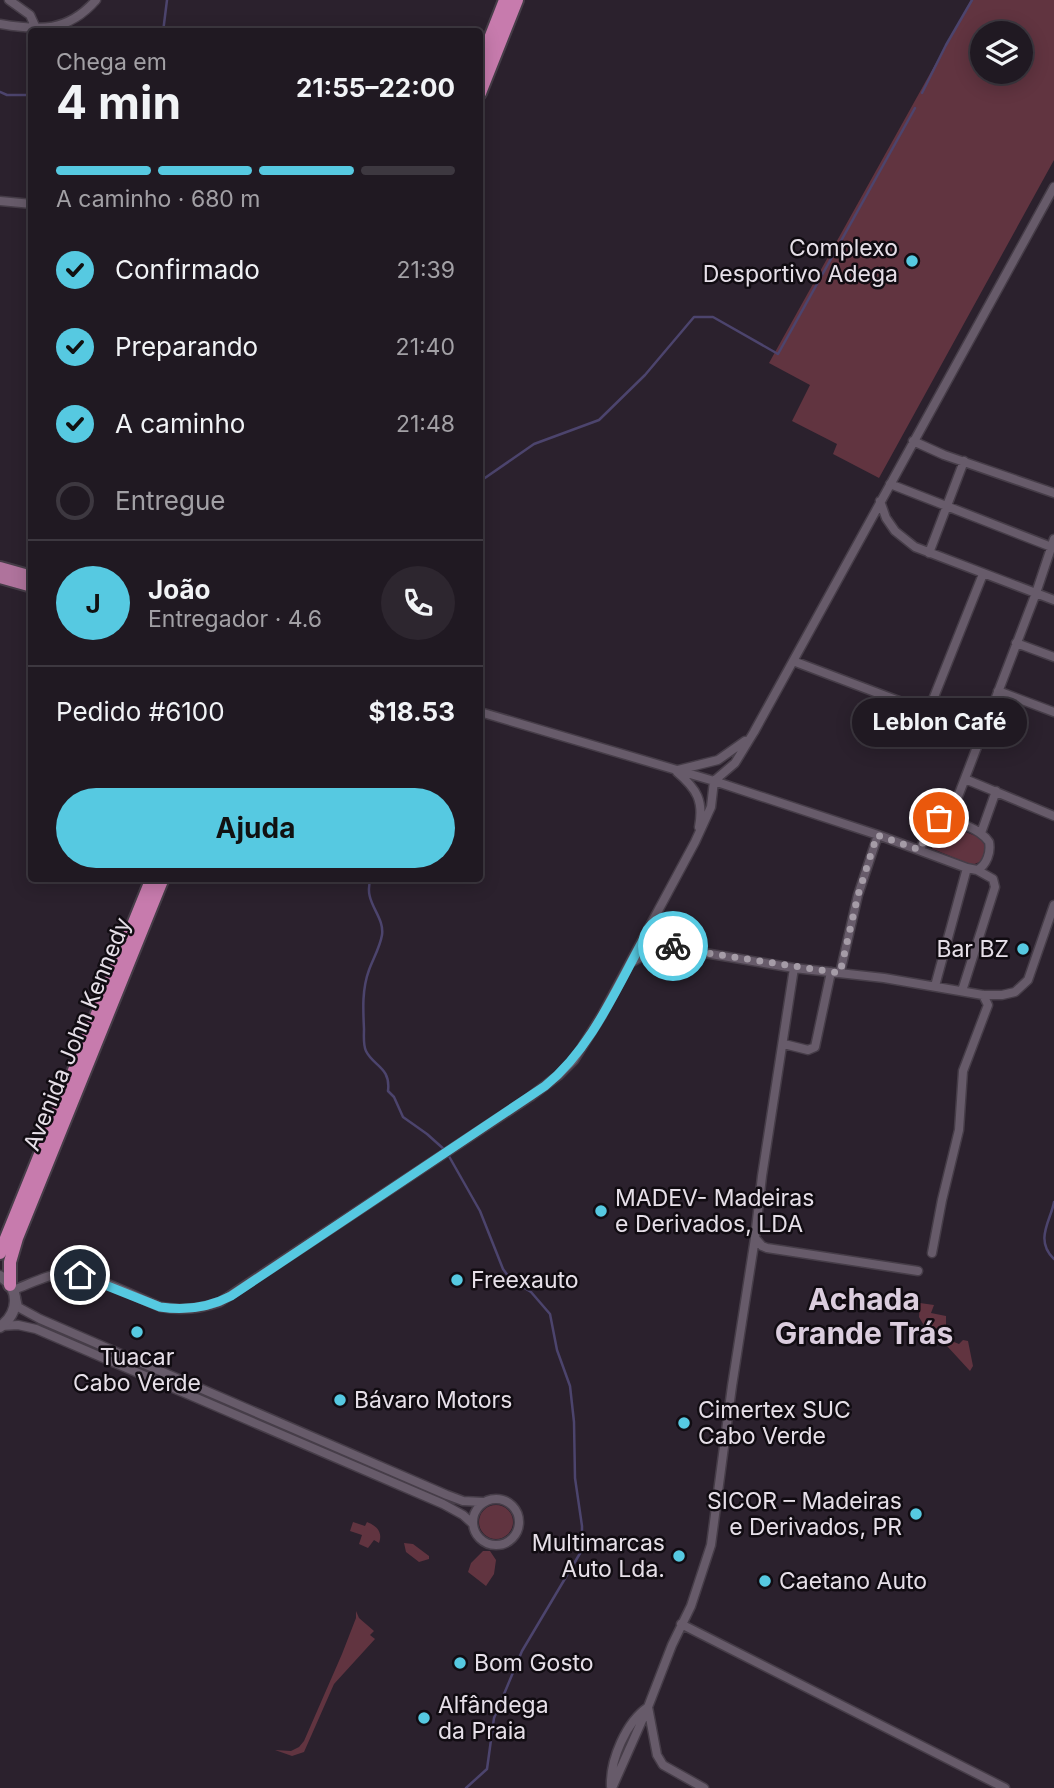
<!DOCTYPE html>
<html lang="pt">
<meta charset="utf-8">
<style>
body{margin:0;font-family:Inter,sans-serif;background:#2d262f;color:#f1f3f6;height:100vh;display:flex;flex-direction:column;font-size:26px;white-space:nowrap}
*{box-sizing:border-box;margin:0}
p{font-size:23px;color:#a2a0a5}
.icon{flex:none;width:38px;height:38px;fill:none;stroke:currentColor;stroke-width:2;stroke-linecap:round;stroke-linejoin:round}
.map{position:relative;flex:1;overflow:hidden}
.panel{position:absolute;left:28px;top:28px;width:455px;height:854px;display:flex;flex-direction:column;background:#201922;border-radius:7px;box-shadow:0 4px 18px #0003,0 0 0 2px #3d3840}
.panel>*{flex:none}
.fabs{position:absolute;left:970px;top:21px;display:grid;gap:14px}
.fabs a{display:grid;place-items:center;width:63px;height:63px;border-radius:50%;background:#201922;box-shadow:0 4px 18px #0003,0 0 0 2px #3d3840;font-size:35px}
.pin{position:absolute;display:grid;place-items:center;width:60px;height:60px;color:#fff;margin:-30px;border:4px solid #fff;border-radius:50%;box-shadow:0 2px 7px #0007}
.courier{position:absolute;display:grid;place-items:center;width:70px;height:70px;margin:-35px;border:5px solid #56c9e1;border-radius:50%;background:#fff;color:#222;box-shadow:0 2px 9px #0007}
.bubble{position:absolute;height:49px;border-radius:24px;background:#201922;box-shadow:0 4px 18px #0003,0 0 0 2px #3d3840;font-size:23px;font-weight:700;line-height:49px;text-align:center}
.head em{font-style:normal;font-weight:700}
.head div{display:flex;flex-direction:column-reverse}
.head{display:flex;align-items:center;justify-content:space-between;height:119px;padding:0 28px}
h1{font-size:46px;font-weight:700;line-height:52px}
.bar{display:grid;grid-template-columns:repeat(4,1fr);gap:10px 7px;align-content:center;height:84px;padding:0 28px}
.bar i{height:9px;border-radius:5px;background:#3d3840}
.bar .on{background:#56c9e1}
.bar p{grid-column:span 4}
.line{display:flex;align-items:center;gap:18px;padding:0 28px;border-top:2px solid #3d3840}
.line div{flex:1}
.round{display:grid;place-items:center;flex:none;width:74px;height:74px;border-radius:37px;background:#2d262f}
ol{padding:0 28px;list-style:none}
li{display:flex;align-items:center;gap:21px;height:77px}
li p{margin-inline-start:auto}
li .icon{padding:7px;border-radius:50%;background:#56c9e1;color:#111;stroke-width:4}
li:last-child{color:#a2a0a5}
li i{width:38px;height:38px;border:4px solid #3d3840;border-radius:50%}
.action{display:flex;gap:14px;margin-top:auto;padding:14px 28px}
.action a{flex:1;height:80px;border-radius:42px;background:#56c9e1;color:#111;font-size:28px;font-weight:700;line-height:80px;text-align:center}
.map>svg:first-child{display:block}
.green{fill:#613440;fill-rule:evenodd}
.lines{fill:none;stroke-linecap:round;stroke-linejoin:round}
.stream{stroke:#4c446d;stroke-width:2.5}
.minor-casing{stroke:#463d48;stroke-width:11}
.tertiary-casing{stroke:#463d48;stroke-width:13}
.primary-casing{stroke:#463d48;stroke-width:16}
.trunk-casing{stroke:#463d48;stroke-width:16}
.minor{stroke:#675b6a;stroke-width:8}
.tertiary{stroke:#675b6a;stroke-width:10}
.primary{stroke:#af739c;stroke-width:12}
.trunk{stroke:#c77bad;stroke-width:12}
.done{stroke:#a59ca7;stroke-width:7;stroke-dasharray:0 12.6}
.route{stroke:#56c9e1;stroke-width:9}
.poi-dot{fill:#56c9e1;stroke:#110c12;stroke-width:2.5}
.labels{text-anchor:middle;stroke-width:5;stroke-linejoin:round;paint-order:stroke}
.poi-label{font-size:23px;fill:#e6dfe8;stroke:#110c12;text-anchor:start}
.street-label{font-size:23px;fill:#e6dfe8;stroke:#110c12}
.district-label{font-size:30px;font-weight:bold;fill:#dbcdde;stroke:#110c12}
</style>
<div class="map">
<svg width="1054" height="1788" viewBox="0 0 1054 1788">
<rect width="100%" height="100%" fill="#2b212d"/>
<path class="green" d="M971 0H1054V160L879 478 833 454 837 444 792 421 810 385 769 363ZM982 33H1020V72H982Z
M942 823 981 838 986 844 982 861 972 865 933 849C927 841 933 827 942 823Z
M920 1303 934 1305 931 1313 946 1316V1328L936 1331 926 1329 919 1317Z
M949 1340 959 1344 963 1340 968 1341 973 1366 970 1371 947 1346Z
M479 1522a17 17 0 1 1 34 0a17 17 0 1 1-34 0Z
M353 1522 365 1526 367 1522C377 1526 383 1532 379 1543L374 1540 368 1548 359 1544 362 1535 350 1531Z
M404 1543 413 1544 429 1556V1559L419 1562 406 1552Z
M483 1551H490L496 1560 494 1574 486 1586 468 1572 471 1563Z
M356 1611 359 1618 374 1631 370 1635 375 1639 334 1684 304 1752 292 1756 275 1750 291 1751 299 1747 304 1741 342 1654 356 1618Z"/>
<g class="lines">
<path class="stream" d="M163 32 167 0
M0 92 7 95H32
M922 93 946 45 972 0
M480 487 482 480 534 444 599 420 645 375 694 317H713L778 354 915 108
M371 878C362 902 385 915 382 935 380 947 373 959 369 970 362 989 363 1009 364 1029 364 1035 363 1045 366 1051 373 1066 391 1067 388 1091L394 1097 403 1117 427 1134 446 1151 480 1211 503 1269 511 1280 531 1292 550 1314 557 1350 570 1386 574 1422 575 1478 582 1526V1550L522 1651 494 1718 487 1769 466 1788
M1054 1202C1051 1220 1034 1240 1054 1259"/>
<g class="minor-casing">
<path id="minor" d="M9 0 30 15 35 26
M0 24C40 31 68 32 96 0
M0 201 32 204
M913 441 944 455 1054 493
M890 484 1054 548
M880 501 886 518 895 531 915 547 1054 600
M929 553 964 461
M1016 643 1054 657
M793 661 928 712
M998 691 1054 712
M480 712 714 781 878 835
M983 731 928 712 983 574
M678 770 718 760 745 741
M677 772C697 789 704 801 699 827
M965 779 1054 816
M949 820 1036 593 1054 539
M981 833 996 791
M920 850 931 823 939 818C953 819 981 829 989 842 991 852 987 865 977 870L967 868
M646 935 687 950 794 968 884 978 983 995H1002L1015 992 1028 980 1054 905
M632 962 651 952 679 950
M840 973 858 895 878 835 967 868 935 986
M962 991 995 887 993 879 977 870
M784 1044 808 1050 815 1047 831 972
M755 1238 762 1246 767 1248 918 1271
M932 1253 942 1200 959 1130 963 1071 988 1005 983 995
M13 1290C30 1284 48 1274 66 1273 91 1273 136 1297 161 1307 182 1311 200 1309 220 1302L530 1097 559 1075 574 1060 602 1015 695 842 711 807 714 781 735 763 754 732 1054 187
M16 1298 18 1307 40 1319 447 1495 463 1501 483 1502
M1 1326 18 1325 36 1329 443 1504 463 1515 473 1524
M473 1522a23 23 0 1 1 46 0a23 23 0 1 1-46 0Z
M681 1624 1005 1788
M648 1707 657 1755 663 1765 704 1788
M611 1786C610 1760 626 1722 648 1707
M612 1788 648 1707 672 1645 691 1606 711 1545 732 1386 755 1238 762 1176 794 968"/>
</g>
<g class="tertiary-casing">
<path id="tertiary" d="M0 1276C21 1289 19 1313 0 1327"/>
</g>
<g class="primary-casing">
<path id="primary" d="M0 568 32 577
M0 577 32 586"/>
</g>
<g class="trunk-casing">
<path id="trunk" d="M480 64 505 0
M480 93 517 0
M0 1253 152 878
M10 1285V1262L17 1238 163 878"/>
</g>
<use href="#minor" class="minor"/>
<use href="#tertiary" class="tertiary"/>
<use href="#primary" class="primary"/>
<use href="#trunk" class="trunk"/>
</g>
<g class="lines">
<path class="done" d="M673 946 687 950 840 973 858 895 877 835 920 850C925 839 927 824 939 818"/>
<path class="route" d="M80 1275 160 1307C186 1311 208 1308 231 1296L545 1086C592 1048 617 987 646 935L673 946"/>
</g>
<g class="poi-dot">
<circle cx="912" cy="261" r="7"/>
<circle cx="1023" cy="949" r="7"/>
<circle cx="601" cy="1211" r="7"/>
<circle cx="457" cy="1280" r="7"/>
<circle cx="137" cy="1332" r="7"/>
<circle cx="340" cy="1400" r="7"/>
<circle cx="684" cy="1423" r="7"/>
<circle cx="916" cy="1514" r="7"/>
<circle cx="679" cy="1556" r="7"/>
<circle cx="765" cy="1581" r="7"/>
<circle cx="460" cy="1663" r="7"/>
<circle cx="424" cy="1718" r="7"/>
</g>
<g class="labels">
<g class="poi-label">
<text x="898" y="256" text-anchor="end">Complexo<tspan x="898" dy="26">Desportivo Adega</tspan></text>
<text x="1009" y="957" text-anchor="end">Bar BZ</text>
<text x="615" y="1206">MADEV- Madeiras<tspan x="615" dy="26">e Derivados, LDA</tspan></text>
<text x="471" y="1288">Freexauto</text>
<text x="137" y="1365" text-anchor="middle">Tuacar<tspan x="137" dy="26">Cabo Verde</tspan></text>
<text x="354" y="1408">Bávaro Motors</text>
<text x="698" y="1418">Cimertex SUC<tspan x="698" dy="26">Cabo Verde</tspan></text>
<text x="902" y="1509" text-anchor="end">SICOR – Madeiras<tspan x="902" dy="26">e Derivados, PR</tspan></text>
<text x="665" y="1551" text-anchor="end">Multimarcas<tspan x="665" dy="26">Auto Lda.</tspan></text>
<text x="779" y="1589">Caetano Auto</text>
<text x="474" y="1671">Bom Gosto</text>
<text x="438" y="1713">Alfândega<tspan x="438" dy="26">da Praia</tspan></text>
</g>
<g class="street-label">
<text transform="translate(77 1034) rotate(-68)" y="8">Avenida John Kennedy</text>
</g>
<g class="district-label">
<text x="864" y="1310">Achada<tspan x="864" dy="34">Grande Trás</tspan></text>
</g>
</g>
</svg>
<div class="fabs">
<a><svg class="icon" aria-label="layers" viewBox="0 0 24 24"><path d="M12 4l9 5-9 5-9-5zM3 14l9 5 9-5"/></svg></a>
</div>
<div class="pin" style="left:939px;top:818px;background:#ea580c"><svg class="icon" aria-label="bag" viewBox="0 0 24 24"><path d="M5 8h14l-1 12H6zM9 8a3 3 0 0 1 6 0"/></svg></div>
<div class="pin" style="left:80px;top:1275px;background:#1f2937"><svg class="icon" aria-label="home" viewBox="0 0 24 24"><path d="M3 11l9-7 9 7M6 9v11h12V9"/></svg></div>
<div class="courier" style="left:673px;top:946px"><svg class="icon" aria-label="bike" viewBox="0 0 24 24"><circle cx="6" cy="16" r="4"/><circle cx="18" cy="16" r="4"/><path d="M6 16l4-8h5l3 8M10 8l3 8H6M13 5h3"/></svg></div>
<div class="bubble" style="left:852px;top:698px;width:175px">Leblon Café</div>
<section class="panel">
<div class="head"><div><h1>4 min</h1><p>Chega em</p></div><em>21:55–22:00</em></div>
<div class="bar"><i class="on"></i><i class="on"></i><i class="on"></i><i></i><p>A caminho · 680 m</p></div>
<ol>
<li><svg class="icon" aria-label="check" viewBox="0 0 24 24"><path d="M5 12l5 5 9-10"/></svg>Confirmado<p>21:39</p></li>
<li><svg class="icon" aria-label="check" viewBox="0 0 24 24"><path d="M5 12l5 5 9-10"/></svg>Preparando<p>21:40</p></li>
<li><svg class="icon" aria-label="check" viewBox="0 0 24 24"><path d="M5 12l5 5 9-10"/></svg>A caminho<p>21:48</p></li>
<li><i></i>Entregue</li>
</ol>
<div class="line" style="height:126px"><b class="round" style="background:#56c9e1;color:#111">J</b><div><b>João</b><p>Entregador · 4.6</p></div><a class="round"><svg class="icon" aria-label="phone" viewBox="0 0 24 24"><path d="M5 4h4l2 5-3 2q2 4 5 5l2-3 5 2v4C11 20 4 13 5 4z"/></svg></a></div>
<div class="line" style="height:91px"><div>Pedido #6100</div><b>$18.53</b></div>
<div class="action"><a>Ajuda</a></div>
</section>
</div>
